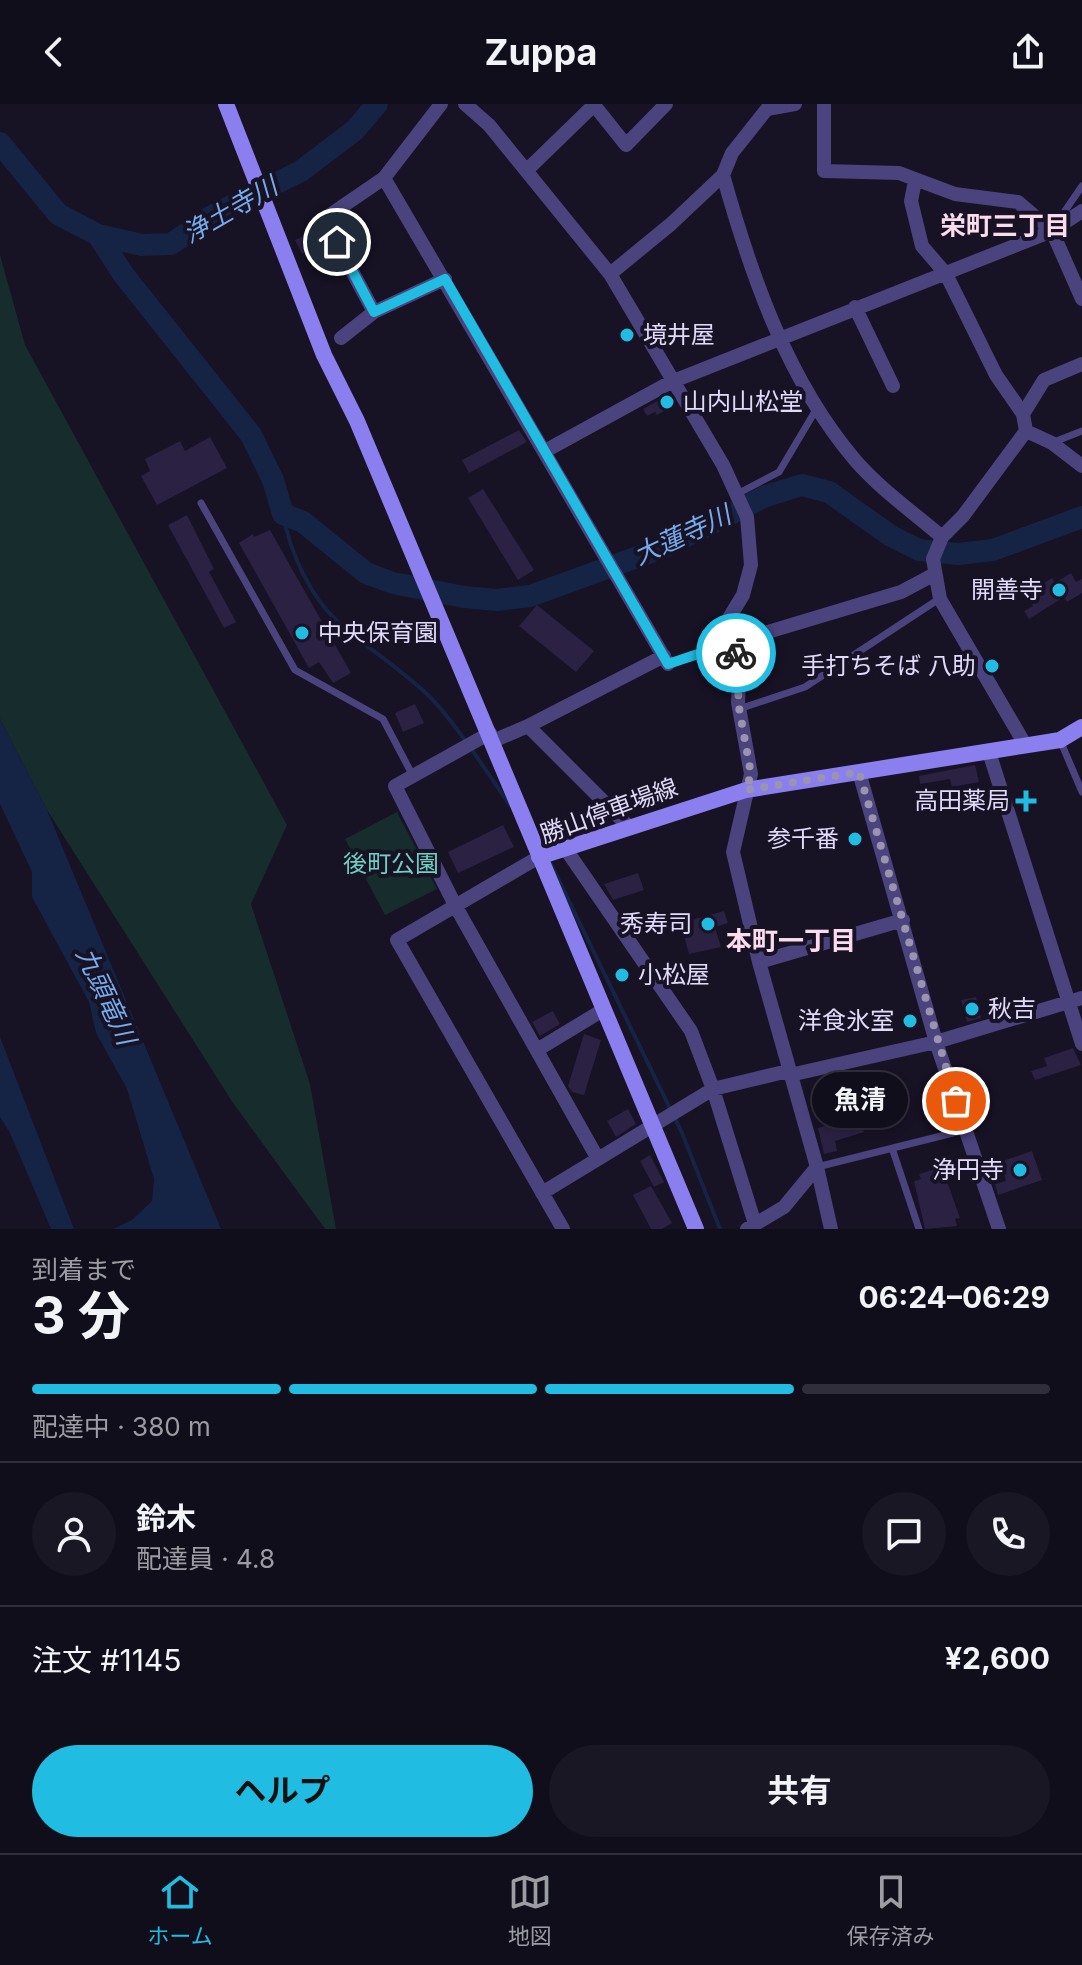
<!DOCTYPE html>
<html lang="ja">
<meta charset="utf-8">
<style>
body{margin:0;font-family:Inter,"Noto Sans JP",sans-serif;background:#1a1724;color:#f1f3f6;height:100vh;display:flex;flex-direction:column;font-size:30px;white-space:nowrap}
*{box-sizing:border-box;margin:0}
p{font-size:26px;color:#9c9ca3}
.icon{flex:none;width:44px;height:44px;fill:none;stroke:currentColor;stroke-width:2;stroke-linecap:round;stroke-linejoin:round}
.map{position:relative;height:1125px;overflow:hidden}
.side{display:flex;flex-direction:column;background:#110e1b;flex:1}
.side>*{flex:none}
.pin{position:absolute;display:grid;place-items:center;width:68px;height:68px;color:#fff;margin:-34px;border:4px solid #fff;border-radius:50%;box-shadow:0 2px 8px #0007}
.courier{position:absolute;display:grid;place-items:center;width:80px;height:80px;margin:-40px;border:6px solid #20bce1;border-radius:50%;background:#fff;color:#222;box-shadow:0 2px 10px #0007}
.bubble{position:absolute;height:56px;border-radius:28px;background:#110e1b;box-shadow:0 4px 12px #0003,0 0 0 2px #302e3a;font-size:26px;font-weight:700;line-height:56px;text-align:center}
.headline em{font-style:normal;font-weight:700}
.headline div{display:flex;flex-direction:column-reverse}
.headline{display:flex;align-items:center;justify-content:space-between;height:136px;padding:0 32px}
h1{font-size:52px;font-weight:700;line-height:60px}
.bar{display:grid;grid-template-columns:repeat(4,1fr);gap:12px 8px;align-content:center;height:96px;padding:0 32px}
.bar i{height:10px;border-radius:6px;background:#302e3a}
.bar .selected{background:#20bce1}
.bar p{grid-column:span 4}
.line{display:flex;align-items:center;gap:20px;padding:0 32px;border-top:2px solid #302e3a}
.line div{flex:1}
.round{display:grid;place-items:center;flex:none;width:84px;height:84px;border-radius:42px;background:#1a1724}
.primary-button{display:flex;gap:16px;margin-top:auto;padding:16px 32px}
.primary-button a{flex:1;height:92px;border-radius:48px;background:#20bce1;color:#111;font-size:32px;font-weight:700;line-height:92px;text-align:center}
.primary-button a+a{background:#1a1724;color:#f1f3f6}
header{display:flex;justify-content:space-between;align-items:center;height:104px;padding:0 32px;background:#110e1b;font-size:36px;font-weight:700}
.menu{display:flex;justify-content:space-around;align-items:center;height:112px;border-top:2px solid #302e3a;background:#110e1b;font-size:22px;color:#9c9ca3}
.menu a{display:grid;justify-items:center;gap:4px}
.menu .selected{color:#20bce1}
.map>svg:first-child{display:block}
.green{fill:#162c2d}
.water{fill:#152345}
.lines{fill:none;stroke-linecap:round;stroke-linejoin:round}
.stream{stroke:#152345;stroke-width:4}
.river{stroke:#152345;stroke-width:22}
.building{fill:#2b2143}
.lane{stroke:#4b437d;stroke-width:7}
.street{stroke:#4b437d;stroke-width:14}
.secondary{stroke:#8b7eee;stroke-width:16}
.done{stroke:#9a94af;stroke-width:8;stroke-dasharray:0 14.4}
.route{stroke:#20bce1;stroke-width:10}
.poi-dot{fill:#20bce1;stroke:#171224;stroke-width:3}
.labels{text-anchor:middle;stroke-width:8;stroke-linejoin:round;paint-order:stroke}
.poi-label{font-size:24px;fill:#e1dafa;stroke:#171224;text-anchor:end}
.street-label{font-size:24px;fill:#e1dafa;stroke:#171224}
.park-label{font-size:24px;fill:#6fd1c2;stroke:#171224}
.water-label{font-size:26px;font-style:italic;fill:#76abed;stroke:#171224}
.neighbourhood-label{font-size:26px;font-weight:bold;fill:#fadced;stroke:#171224}
</style>
<header><svg class="icon" aria-label="back" viewBox="0 0 24 24"><path d="M15 5l-7 7 7 7"/></svg>Zuppa<svg class="icon" aria-label="share" viewBox="0 0 24 24"><path d="M12 15V3M7 8l5-5 5 5M5 13v7h14v-7"/></svg></header>
<div class="map">
<svg width="1082" height="1125" viewBox="0 0 1082 1125">
<rect width="100%" height="100%" fill="#171224"/>
<path class="green" d="M0 151 25 241 287 721 251 800 310 980 336 1125H325L233 999 47 706 0 615Z
M397 708 437 785 385 811 345 735Z"/>
<path class="water" d="M0 615 47 706 221 1125H113L132 1116 152 1097 154 1075 127 985 96 929 89 898 32 793V768L0 700Z
M0 933 74 1125H51L10 1029 0 1013Z"/>
<g class="lines">
<path class="stream" d="M283 410C290 448 309 491 338 518 367 544 401 565 429 592 456 619 487 669 510 701
M548 754 682 1029 720 1125"/>
<path class="river" d="M0 39 58 110 98 131 142 141 171 140 215 110 301 67 355 26 377 0
M98 131 123 170 251 331 273 376 283 410 303 418 366 469 393 479 464 493 497 496 530 492 665 443 766 392 802 381 829 388 891 432 919 446 958 450 993 446 1082 413"/>
</g>
<path class="building" d="M318 125 325 139 302 150 295 136Z
M670 290 676 301 657 311 655 308 647 312 643 305Z
M519 326 527 338 469 369 462 356Z
M210 333 227 364 157 401 141 372 150 367 145 355 180 337 185 347Z
M483 385 534 466 518 476 468 394Z
M187 411 214 465 209 468 236 518 224 524 168 421Z
M270 426 351 569 333 579 319 558 309 564 239 439 253 430 254 433Z
M1071 469 1076 478 1082 475V489L1067 498 1064 493 1029 515 1024 507 1033 502 1026 490 1052 474 1055 479Z
M537 501 594 547 576 568 519 522Z
M415 600 424 619 403 628 395 609Z
M975 661 979 678 952 683 950 675 920 680 919 672Z
M503 721 514 743 458 769 448 748Z
M638 769 644 786 613 796 604 780Z
M724 807 728 819 715 823 721 843 689 850 684 832 691 830 688 817Z
M976 893 981 914 967 918 961 896Z
M553 907 560 920 540 932 532 918Z
M584 930 601 936 584 991 572 988 568 982Z
M1073 944 1081 961 1035 976 1031 967 1047 962 1044 954Z
M845 973 864 1028 835 1037 837 1047 824 1050 818 1024 835 1019 823 979Z
M628 1005 636 1020 616 1033 607 1017Z
M1032 1047 1042 1076 998 1091 995 1080 1006 1077 1000 1058Z
M650 1051 664 1078 654 1083 640 1057Z
M942 1063 960 1114 955 1115 957 1122 925 1125 914 1077 921 1075 919 1070Z
M651 1082 672 1119 662 1125H651L633 1091Z"/>
<g class="lines">
<path class="lane" d="M1056 120 1082 82
M1054 338 1082 327
M737 390 779 368 817 304
M201 399 295 566 383 615 413 672
M668 560 731 539
M739 605 805 583 939 495
M1060 636 1082 688
M892 1044 919 1125
M817 1063 965 1026"/>
<path class="street" d="M441 0 384 74 668 560
M465 0 489 21 610 170 723 361 747 413 751 461 743 491 726 519 740 558 738 598 751 670 733 748 759 858 817 1063 831 1125
M824 0V67L899 69 955 90 1018 98 1052 127 1082 195
M594 1 626 41 666 0
M767 5 795 0
M527 66 595 0
M723 71C751 171 787 276 855 356 880 385 914 409 942 433
M915 77 911 97 922 142 946 170 996 271 1023 310 1026 327 963 412 942 433 933 455 940 495 1026 642
M610 170 671 120 723 71 732 49 771 0
M855 203 893 282
M374 208 324 115 384 74
M341 234 374 208 445 175
M1023 310 1044 276 1082 260
M1026 327 1052 339 1082 362
M545 347 671 278 1052 127 1082 107
M731 539 901 488 935 470
M490 629 395 682 456 803 598 1055
M493 637 528 622
M989 648 1082 940
M859 668 936 938 999 1125
M628 722 528 622 664 552
M565 744 691 927 713 985 755 1120
M539 753 397 836 563 1125
M759 858 903 816
M537 946 603 906
M790 971 936 938 1082 894
M542 1089 713 985 788 967
M747 1125 784 1103 817 1063"/>
<path class="secondary" d="M226 0 324 251 357 317 696 1125
M539 753 746 686 1060 636 1082 623"/>
</g>
<g class="lines">
<path class="done" d="M736 549 740 558 738 598 751 670 746 686 859 668 956 997"/>
<path class="route" d="M337 138 374 208 445 175 668 560 731 539 736 549"/>
</g>
<g class="poi-dot">
<circle cx="627" cy="231" r="8"/>
<circle cx="667" cy="298" r="8"/>
<circle cx="1059" cy="486" r="8"/>
<circle cx="302" cy="529" r="8"/>
<circle cx="992" cy="562" r="8"/>
<path d="M1022 685h8v8h8v8h-8v8h-8v-8h-8v-8h8z"/>
<circle cx="855" cy="735" r="8"/>
<circle cx="708" cy="820" r="8"/>
<circle cx="622" cy="871" r="8"/>
<circle cx="972" cy="905" r="8"/>
<circle cx="910" cy="917" r="8"/>
<circle cx="1020" cy="1066" r="8"/>
</g>
<g class="labels">
<g class="poi-label">
<text x="643" y="239" text-anchor="start">境井屋</text>
<text x="683" y="306" text-anchor="start">山内山松堂</text>
<text x="1043" y="494">開善寺</text>
<text x="318" y="537" text-anchor="start">中央保育園</text>
<text x="976" y="570">手打ちそば 八助</text>
<text x="1010" y="705">高田薬局</text>
<text x="839" y="743">参千番</text>
<text x="692" y="828">秀寿司</text>
<text x="638" y="879" text-anchor="start">小松屋</text>
<text x="988" y="913" text-anchor="start">秋吉</text>
<text x="894" y="925">洋食氷室</text>
<text x="1004" y="1074">浄円寺</text>
</g>
<g class="street-label">
<text transform="translate(609 707) rotate(-20)" y="8">勝山停車場線</text>
</g>
<g class="park-label">
<text x="391" y="768">後町公園</text>
</g>
<g class="water-label">
<text transform="translate(230 106) rotate(-30)" y="9">浄土寺川</text>
<text transform="translate(682 431) rotate(-25)" y="9">大蓮寺川</text>
<text transform="translate(106 892) rotate(65)" y="9">九頭竜川</text>
</g>
<g class="neighbourhood-label">
<text x="1005" y="131">栄町三丁目</text>
<text x="791" y="846">本町一丁目</text>
</g>
</g>
</svg>
<div class="pin" style="left:956px;top:997px;background:#ea580c"><svg class="icon" aria-label="bag" viewBox="0 0 24 24"><path d="M5 8h14l-1 12H6zM9 8a3 3 0 0 1 6 0"/></svg></div>
<div class="pin" style="left:337px;top:138px;background:#1f2937"><svg class="icon" aria-label="home" viewBox="0 0 24 24"><path d="M3 11l9-7 9 7M6 9v11h12V9"/></svg></div>
<div class="courier" style="left:736px;top:549px"><svg class="icon" aria-label="bike" viewBox="0 0 24 24"><circle cx="6" cy="16" r="4"/><circle cx="18" cy="16" r="4"/><path d="M6 16l4-8h5l3 8M10 8l3 8H6M13 5h3"/></svg></div>
<div class="bubble" style="left:812px;top:968px;width:96px">魚清</div>
</div>
<section class="side">
<div class="headline"><div><h1>3 分</h1><p>到着まで</p></div><em>06:24–06:29</em></div>
<div class="bar"><i class="selected"></i><i class="selected"></i><i class="selected"></i><i></i><p>配達中 · 380 m</p></div>
<div class="line" style="height:144px"><a class="round"><svg class="icon" aria-label="person" viewBox="0 0 24 24"><circle cx="12" cy="8" r="4"/><path d="M4 21q1-7 8-7t8 7"/></svg></a><div><b>鈴木</b><p>配達員 · 4.8</p></div><a class="round"><svg class="icon" aria-label="chat" viewBox="0 0 24 24"><path d="M4 5h16v11H9l-5 4z"/></svg></a><a class="round"><svg class="icon" aria-label="phone" viewBox="0 0 24 24"><path d="M5 4h4l2 5-3 2q2 4 5 5l2-3 5 2v4C11 20 4 13 5 4z"/></svg></a></div>
<div class="line" style="height:104px"><div>注文 #1145</div><b>¥2,600</b></div>
<div class="primary-button"><a>ヘルプ</a><a>共有</a></div>
</section>
<nav class="menu">
<a class="selected"><svg class="icon" aria-label="home" viewBox="0 0 24 24"><path d="M3 11l9-7 9 7M6 9v11h12V9"/></svg>ホーム</a>
<a><svg class="icon" aria-label="map" viewBox="0 0 24 24"><path d="M3 6l6-2 6 2 6-2v14l-6 2-6-2-6 2zM9 4v14M15 6v14"/></svg>地図</a>
<a><svg class="icon" aria-label="saved" viewBox="0 0 24 24"><path d="M7 4h10v16l-5-4-5 4z"/></svg>保存済み</a>
</nav>
